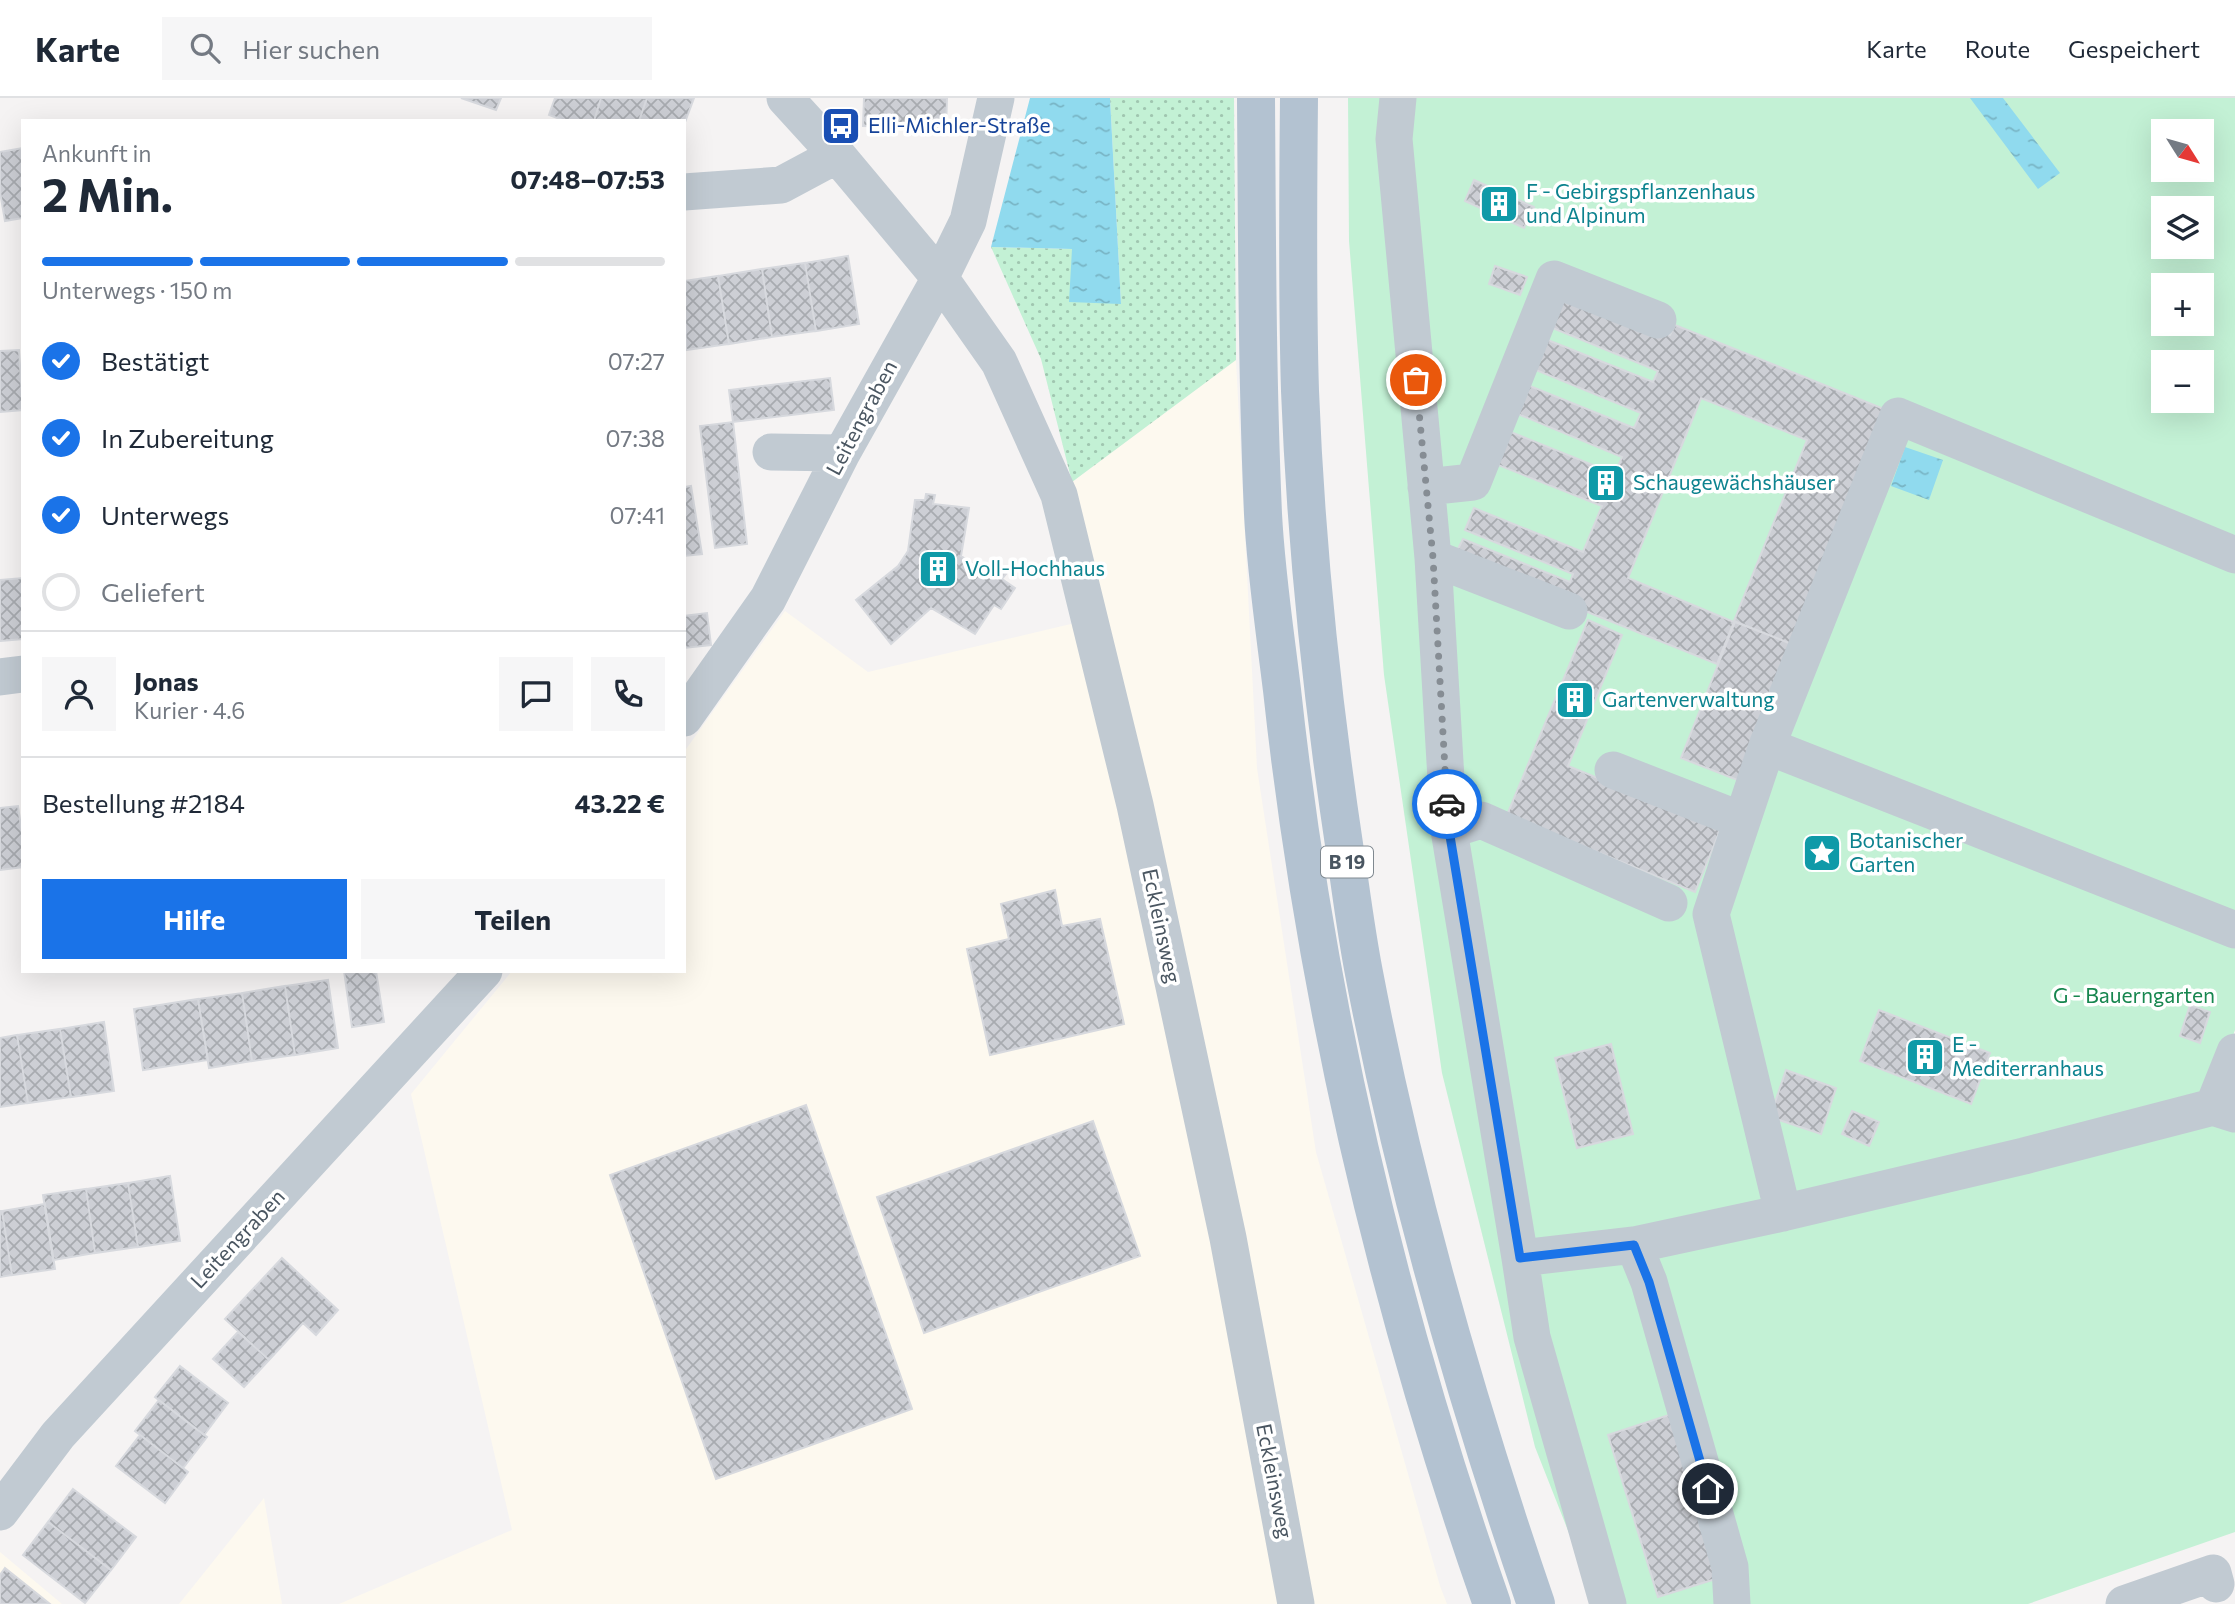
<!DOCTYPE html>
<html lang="de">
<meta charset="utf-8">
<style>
body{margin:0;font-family:Commissioner,sans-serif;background:#f6f6f7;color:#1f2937;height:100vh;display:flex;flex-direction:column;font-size:26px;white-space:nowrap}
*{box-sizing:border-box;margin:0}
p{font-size:23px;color:#747a83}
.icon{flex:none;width:38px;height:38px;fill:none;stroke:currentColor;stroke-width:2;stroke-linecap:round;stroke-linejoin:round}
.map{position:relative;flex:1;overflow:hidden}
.panel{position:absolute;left:21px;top:21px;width:665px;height:854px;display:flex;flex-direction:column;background:#fff;border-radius:0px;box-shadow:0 7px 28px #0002}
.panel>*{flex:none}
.needle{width:46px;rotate:127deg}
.controls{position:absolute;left:2151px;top:21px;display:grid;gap:14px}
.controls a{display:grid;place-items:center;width:63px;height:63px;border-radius:0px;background:#fff;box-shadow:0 7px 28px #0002;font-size:35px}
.pin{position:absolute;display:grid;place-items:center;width:60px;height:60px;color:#fff;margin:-30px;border:4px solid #fff;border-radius:50%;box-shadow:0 2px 7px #0007}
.courier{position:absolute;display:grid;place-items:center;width:70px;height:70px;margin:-35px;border:5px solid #1a73e8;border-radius:50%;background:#fff;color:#222;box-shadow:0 2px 9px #0007}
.summary em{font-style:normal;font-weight:700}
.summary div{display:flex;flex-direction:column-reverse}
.summary{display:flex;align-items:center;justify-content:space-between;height:119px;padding:0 21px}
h1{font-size:46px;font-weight:700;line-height:52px}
.bar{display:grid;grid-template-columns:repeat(4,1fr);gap:10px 7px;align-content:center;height:84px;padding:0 21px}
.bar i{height:9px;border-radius:5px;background:#e0e1e3}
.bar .selected{background:#1a73e8}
.bar p{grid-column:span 4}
.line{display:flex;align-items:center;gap:18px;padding:0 21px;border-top:2px solid #e0e1e3}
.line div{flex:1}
.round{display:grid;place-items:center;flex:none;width:74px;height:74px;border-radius:0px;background:#f6f6f7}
ol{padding:0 21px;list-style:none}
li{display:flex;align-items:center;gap:21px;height:77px}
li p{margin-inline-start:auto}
li .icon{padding:7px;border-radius:50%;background:#1a73e8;color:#fff;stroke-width:4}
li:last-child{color:#747a83}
li i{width:38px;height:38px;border:4px solid #e0e1e3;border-radius:50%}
.button{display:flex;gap:14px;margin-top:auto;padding:14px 21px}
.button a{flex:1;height:80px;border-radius:0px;background:#1a73e8;color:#fff;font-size:28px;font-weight:700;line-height:80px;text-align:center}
.button a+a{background:#f6f6f7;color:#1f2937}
header{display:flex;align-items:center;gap:42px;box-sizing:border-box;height:98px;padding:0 35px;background:#fff;border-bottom:2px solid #e0e1e3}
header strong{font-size:33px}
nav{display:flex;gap:38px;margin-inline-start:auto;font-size:24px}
.search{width:490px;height:63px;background:#f6f6f7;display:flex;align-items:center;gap:18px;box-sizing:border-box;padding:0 24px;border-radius:0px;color:#747a83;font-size:26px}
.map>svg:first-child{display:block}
.commercial{fill:#fdf9ef}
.grass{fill:url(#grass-dots)}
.green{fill:#c3f1d5;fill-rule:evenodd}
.water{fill:url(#water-ripples)}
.building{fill:url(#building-cross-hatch);stroke:#d7d9de;stroke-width:2}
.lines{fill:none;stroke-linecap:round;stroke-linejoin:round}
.minor{stroke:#c1cad2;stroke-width:37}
.major{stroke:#b3c2d1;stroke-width:38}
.done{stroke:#868d94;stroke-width:7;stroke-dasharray:0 12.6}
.route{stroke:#1a73e8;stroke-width:9}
.labels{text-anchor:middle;stroke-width:7;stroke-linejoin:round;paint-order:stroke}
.shield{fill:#fff;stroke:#808990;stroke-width:2}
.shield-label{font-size:19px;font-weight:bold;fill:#4a5661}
.transit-label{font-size:21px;fill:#164399;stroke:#fff;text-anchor:start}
.culture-label{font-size:21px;fill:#0d838f;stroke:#fff;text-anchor:start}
.street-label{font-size:21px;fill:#4a5661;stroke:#fff}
.park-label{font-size:21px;fill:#17864f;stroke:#fff}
</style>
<header>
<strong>Karte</strong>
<div class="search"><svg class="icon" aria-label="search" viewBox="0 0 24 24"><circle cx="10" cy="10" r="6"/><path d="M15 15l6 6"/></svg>Hier suchen</div>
<nav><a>Karte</a><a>Route</a><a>Gespeichert</a></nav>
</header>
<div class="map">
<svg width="2235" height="1506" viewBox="0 0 2235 1506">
<defs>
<pattern id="grass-dots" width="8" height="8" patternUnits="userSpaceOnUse" patternTransform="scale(1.75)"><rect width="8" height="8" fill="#c3f1d5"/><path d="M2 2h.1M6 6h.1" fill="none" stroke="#a0c6b0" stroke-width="1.8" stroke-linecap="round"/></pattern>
<pattern id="water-ripples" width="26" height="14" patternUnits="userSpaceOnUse" patternTransform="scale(1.75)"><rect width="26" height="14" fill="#90daee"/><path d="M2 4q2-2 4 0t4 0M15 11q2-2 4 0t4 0" fill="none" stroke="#78b4c4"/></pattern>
<pattern id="building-cross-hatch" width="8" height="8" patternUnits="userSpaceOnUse" patternTransform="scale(1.75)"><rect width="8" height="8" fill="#cdcfd5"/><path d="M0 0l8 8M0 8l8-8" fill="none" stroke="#a8abb0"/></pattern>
</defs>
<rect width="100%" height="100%" fill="#f5f3f3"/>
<path class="commercial" d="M1236 262 1257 670 1316 1054 1440 1488 1447 1506H339L512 1432 411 996 512 873H684V654L785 513 868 574 1075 525 1072 384Z
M264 1400 282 1506H179Z
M0 1454 62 1506H0Z"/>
<path class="grass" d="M1110 0H1234L1236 262 1072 384 1041 261 991 149 1072 151 1121 206Z"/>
<path class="green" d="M1348 0H2235V932L2210 1005 2235 1013V1434L2028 1506H1597L1535 1349 1442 975 1384 577 1349 143ZM2163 33H2202V72H2163ZM2163 110H2202V149H2163ZM2163 187H2202V226H2163ZM2163 264H2202V303H2163Z"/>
<path class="water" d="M1030 0H1110L1121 206 1069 204 1072 151 991 149Z
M1970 0H2003L2060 75 2038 91Z
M1905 349 1943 362 1929 402 1891 388Z"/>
<path class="building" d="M461 0H501L496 12Z
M555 0H601L594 23H565L549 17Z
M601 0H647L639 23H594Z
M647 0H694L684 27V23H639Z
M864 0H947L946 30 863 28Z
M23 50V120L5 123 0 94V54Z
M1474 82 1534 109 1524 130 1465 103Z
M848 158 859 226 816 233 805 165Z
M805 165 816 233 772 239 762 171Z
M1495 168 1527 179 1520 197 1489 186Z
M762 171 772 239 729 246 718 178Z
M718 178 729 246 686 252 684 183Z
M1565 194 1670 237 1675 227 1889 313 1794 547 1734 523 1807 342 1701 300 1628 480 1734 524 1717 566 1560 503 1456 455 1463 441 1570 484 1573 476 1465 432 1474 410 1583 454 1602 408 1493 365 1506 332 1615 376 1622 359 1513 314 1525 286 1634 330 1641 315 1531 270 1543 240 1653 284 1658 273 1550 229Z
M19 252 23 312 0 314V253Z
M830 280 834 312 733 324 729 292Z
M733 324 747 446 715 450 700 328Z
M691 388 702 456 684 458V389Z
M926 396 935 397 933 406 969 410 961 458 985 473 990 466 1006 476 1002 481 1015 490 1001 511 994 507 975 536 931 510 891 546 856 502 898 468 908 453 915 402H925Z
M23 480V541L0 543V482Z
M707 515 711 547 684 550V518Z
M1588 522 1622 537 1568 668 1721 730 1695 794 1507 717Z
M1735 524 1794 547 1740 683 1681 660Z
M18 708 23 742V769L0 772V710Z
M1055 792 1062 828 1100 821 1124 926 990 957 967 851 1009 841 1001 806Z
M344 873H376L384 924 352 929Z
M328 882 338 950 295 957 285 888Z
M285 888 295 957 252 963 242 895Z
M242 895 252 963 209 970 198 901Z
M198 901 208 962 143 972 134 911Z
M2190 907 2210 914 2200 945 2180 938Z
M1879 912 1990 955 1971 1006 1860 963Z
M104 924 114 993 71 999 60 931Z
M60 931 71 999 28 1005 17 937Z
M17 937 28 1005 0 1009V940Z
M1611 946 1633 1036 1577 1050 1555 960Z
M1786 972 1836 990 1821 1036 1770 1019Z
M806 1007 912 1311 716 1381 610 1077Z
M1852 1013 1879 1024 1869 1048 1842 1036Z
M1093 1023 1140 1158 924 1235 877 1099Z
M170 1078 180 1143 138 1149 128 1085Z
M128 1085 138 1149 95 1155 86 1091Z
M86 1091 95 1155 53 1162 43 1097Z
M45 1106 55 1171 12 1177 2 1113Z
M0 1113H2L12 1177 0 1179Z
M282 1160 338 1212 316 1237 303 1225 269 1262 225 1221Z
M238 1234 269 1262 244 1289 213 1261Z
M180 1268 228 1305 204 1337 155 1299Z
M159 1302 207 1339 183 1370 135 1333Z
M1675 1315 1725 1478 1658 1499 1608 1337Z
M140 1337 188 1374 165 1405 116 1368Z
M73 1391 136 1439 111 1472 48 1424Z
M48 1424 111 1472 85 1505 23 1457Z
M5 1470 50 1506H0V1477Z"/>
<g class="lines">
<path class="minor" d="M785 0 837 57 940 180 999 264 1059 397 1135 707 1228 1140 1296 1506
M1398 0 1394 41 1433 460 1449 732 1520 1160 1634 1147 1769 1118 2024 1058 2213 1009 2235 1016
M684 94 781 87 837 57
M771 354 842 355
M1426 389 1473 384 1554 181 1658 222
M1433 460 1569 513
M0 579 23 576
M684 620 768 501 842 355 940 180 968 123 996 0
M1767 648 2235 832
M1613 672 1741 722
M1449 732 1481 722 1669 805
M2213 1009 2235 954
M1783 1115 1711 816 1767 648 1898 318 2235 457
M1634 1147 1649 1184 1730 1469 1732 1506
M1520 1160 1532 1239 1608 1506
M0 1414 58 1337 484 873
M2124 1506 2213 1475 2216 1486"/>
<path class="major" d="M1256 0C1257 139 1257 278 1263 416 1266 475 1275 534 1282 592 1316 905 1388 1210 1492 1506
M1299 0C1298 98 1297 195 1300 293 1306 447 1322 601 1345 753 1351 793 1356 834 1364 875 1405 1090 1465 1299 1536 1506"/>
</g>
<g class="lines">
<path class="done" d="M1416 282 1433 460 1447 706"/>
<path class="route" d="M1447 706 1449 732 1520 1160 1634 1147 1649 1184 1708 1391"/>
</g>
<defs>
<g id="bus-square" transform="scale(2.0125)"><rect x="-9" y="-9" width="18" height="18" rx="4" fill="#1a4fb4" stroke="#fff"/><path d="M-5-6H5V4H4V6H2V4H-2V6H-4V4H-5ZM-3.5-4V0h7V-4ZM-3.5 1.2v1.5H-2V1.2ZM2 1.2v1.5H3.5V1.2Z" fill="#fff"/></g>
<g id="building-square" transform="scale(2.0125)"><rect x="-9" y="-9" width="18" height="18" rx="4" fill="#0f9aa8" stroke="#fff"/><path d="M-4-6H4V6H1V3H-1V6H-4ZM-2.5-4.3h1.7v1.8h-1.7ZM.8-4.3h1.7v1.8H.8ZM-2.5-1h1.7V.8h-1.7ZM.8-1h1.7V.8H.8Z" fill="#fff"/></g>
<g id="sight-square" transform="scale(2.0125)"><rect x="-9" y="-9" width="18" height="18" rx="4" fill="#0f9aa8" stroke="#fff"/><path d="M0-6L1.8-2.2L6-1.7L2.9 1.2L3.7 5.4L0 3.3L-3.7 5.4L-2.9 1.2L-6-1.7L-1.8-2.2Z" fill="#fff"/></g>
</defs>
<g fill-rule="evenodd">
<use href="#bus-square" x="841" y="28"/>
<use href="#building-square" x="1499" y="106"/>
<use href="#building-square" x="1606" y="385"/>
<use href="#building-square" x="938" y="471"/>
<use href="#building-square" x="1575" y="602"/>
<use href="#sight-square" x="1822" y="755"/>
<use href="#building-square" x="1925" y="959"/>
</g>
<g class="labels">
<rect class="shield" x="1321" y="748.5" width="52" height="31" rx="5"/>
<g class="shield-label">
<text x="1347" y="771">B 19</text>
</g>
<g class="transit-label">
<text x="868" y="35">Elli-Michler-Straße</text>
</g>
<g class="culture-label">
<text x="1526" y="101">F - Gebirgspflanzenhaus<tspan x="1526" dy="24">und Alpinum</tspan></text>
<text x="1633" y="392">Schaugewächshäuser</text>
<text x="965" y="478">Voll-Hochhaus</text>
<text x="1602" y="609">Gartenverwaltung</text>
<text x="1849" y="750">Botanischer<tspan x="1849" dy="24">Garten</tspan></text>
<text x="1952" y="954">E -<tspan x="1952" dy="24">Mediterranhaus</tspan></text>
</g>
<g class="street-label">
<text transform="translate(862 320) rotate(-62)" y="7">Leitengraben</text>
<text transform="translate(1161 828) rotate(78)" y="7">Eckleinsweg</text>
<text transform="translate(238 1141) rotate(-47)" y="7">Leitengraben</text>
<text transform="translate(1274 1383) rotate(79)" y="7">Eckleinsweg</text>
</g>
<g class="park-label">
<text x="2134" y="905">G - Bauerngarten</text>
</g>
</g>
</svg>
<div class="controls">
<a><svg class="needle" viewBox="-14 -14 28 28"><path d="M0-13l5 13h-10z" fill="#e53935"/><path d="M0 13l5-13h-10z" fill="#747a83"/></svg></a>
<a><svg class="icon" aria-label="layers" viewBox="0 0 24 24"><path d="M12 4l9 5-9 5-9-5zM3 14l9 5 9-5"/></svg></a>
<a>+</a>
<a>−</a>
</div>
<div class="pin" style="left:1416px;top:282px;background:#ea580c"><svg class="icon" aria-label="bag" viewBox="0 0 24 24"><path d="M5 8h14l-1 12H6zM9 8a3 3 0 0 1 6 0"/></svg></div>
<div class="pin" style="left:1708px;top:1391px;background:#1f2937"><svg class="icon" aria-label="home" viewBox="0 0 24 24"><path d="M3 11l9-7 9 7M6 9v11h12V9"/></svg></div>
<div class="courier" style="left:1447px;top:706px"><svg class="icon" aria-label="car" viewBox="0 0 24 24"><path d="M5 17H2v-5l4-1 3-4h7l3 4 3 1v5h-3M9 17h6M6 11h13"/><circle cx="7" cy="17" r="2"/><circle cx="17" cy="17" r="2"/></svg></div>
<section class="panel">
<div class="summary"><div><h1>2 Min.</h1><p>Ankunft in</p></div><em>07:48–07:53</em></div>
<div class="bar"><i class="selected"></i><i class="selected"></i><i class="selected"></i><i></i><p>Unterwegs · 150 m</p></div>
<ol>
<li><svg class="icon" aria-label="check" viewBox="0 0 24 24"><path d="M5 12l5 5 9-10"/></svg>Bestätigt<p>07:27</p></li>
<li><svg class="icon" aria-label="check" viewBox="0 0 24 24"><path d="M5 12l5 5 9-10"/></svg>In Zubereitung<p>07:38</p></li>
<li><svg class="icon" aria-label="check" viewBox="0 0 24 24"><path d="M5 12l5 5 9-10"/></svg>Unterwegs<p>07:41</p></li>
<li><i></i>Geliefert</li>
</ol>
<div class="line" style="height:126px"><a class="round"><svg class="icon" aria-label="person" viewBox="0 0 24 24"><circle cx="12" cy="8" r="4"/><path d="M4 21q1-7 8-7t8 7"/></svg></a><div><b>Jonas</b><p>Kurier · 4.6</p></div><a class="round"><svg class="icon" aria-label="chat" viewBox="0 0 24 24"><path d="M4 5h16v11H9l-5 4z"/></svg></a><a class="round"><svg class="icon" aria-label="phone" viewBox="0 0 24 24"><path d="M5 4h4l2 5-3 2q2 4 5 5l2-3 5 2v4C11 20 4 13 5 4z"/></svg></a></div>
<div class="line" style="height:91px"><div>Bestellung #2184</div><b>43.22 €</b></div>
<div class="button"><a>Hilfe</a><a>Teilen</a></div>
</section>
</div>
